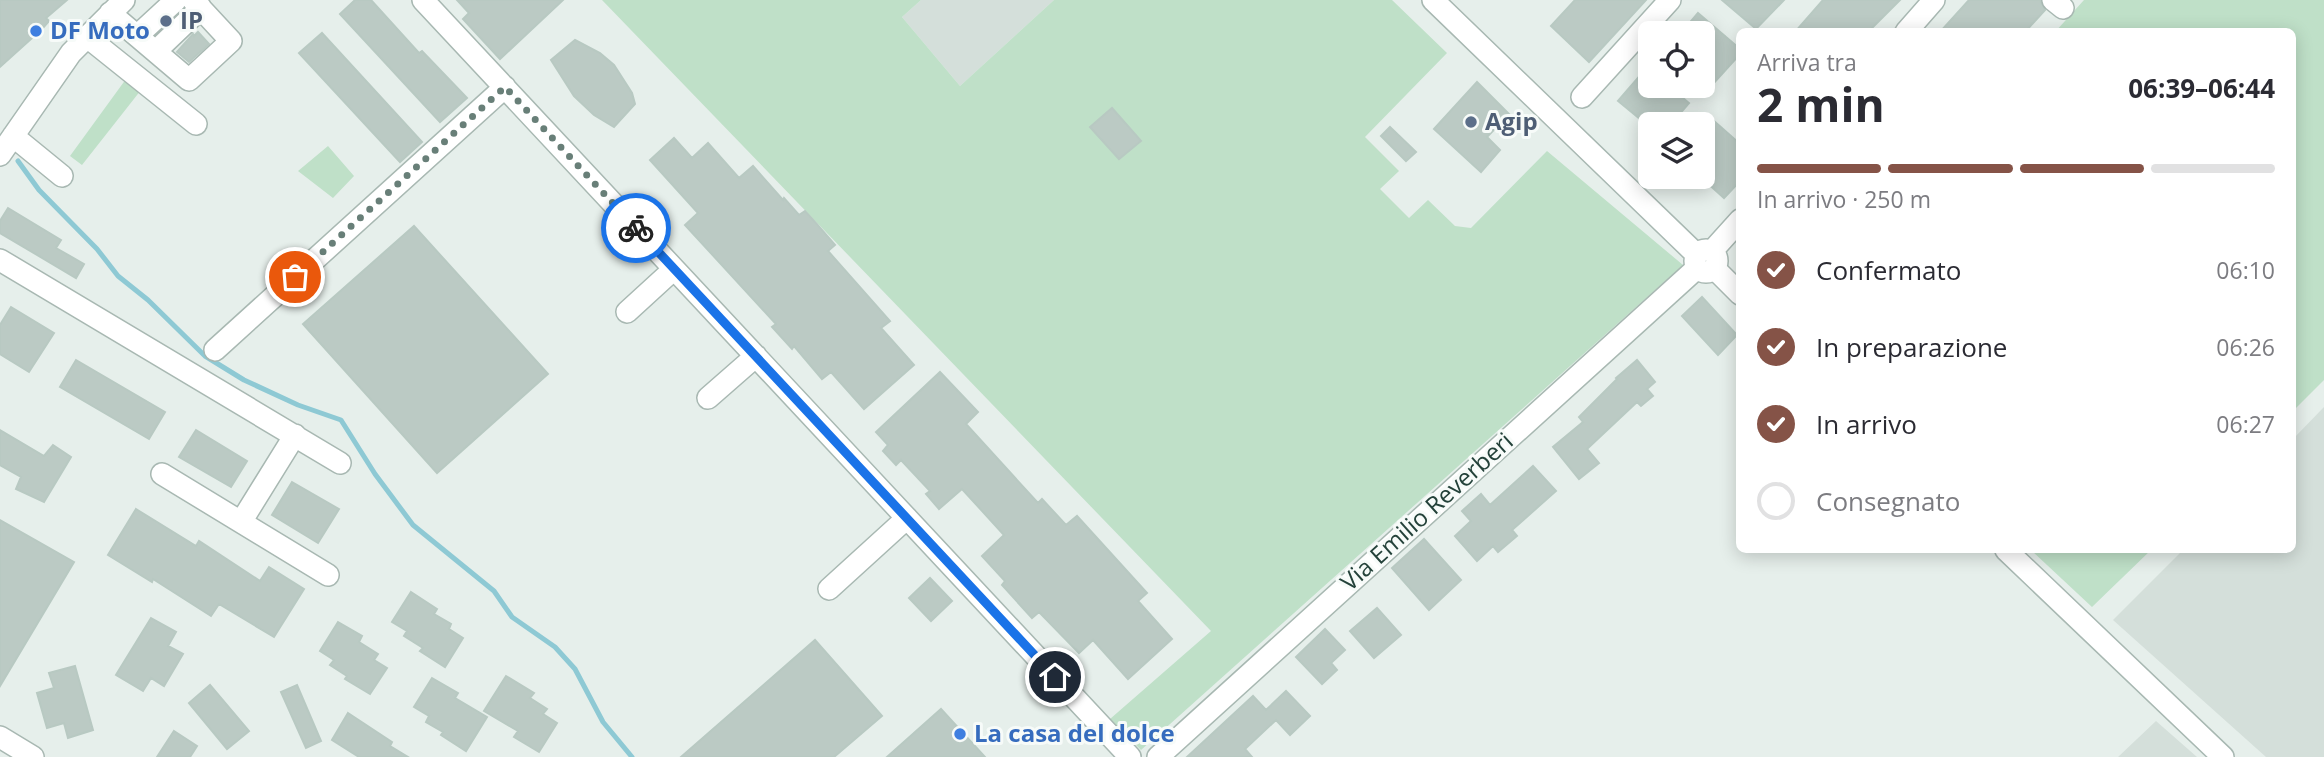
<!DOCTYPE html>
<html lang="it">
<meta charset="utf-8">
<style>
body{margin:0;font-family:"Open Sans",sans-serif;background:#f7f7f7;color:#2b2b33;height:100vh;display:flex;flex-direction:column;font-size:26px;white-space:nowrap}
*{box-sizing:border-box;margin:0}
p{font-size:23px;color:#7c7c81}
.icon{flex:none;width:38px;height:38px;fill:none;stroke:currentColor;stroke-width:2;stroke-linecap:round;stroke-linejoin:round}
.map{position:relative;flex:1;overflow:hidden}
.side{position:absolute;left:1736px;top:28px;width:560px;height:525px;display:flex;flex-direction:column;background:#fff;border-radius:10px;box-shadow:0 4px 18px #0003}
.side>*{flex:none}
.tools{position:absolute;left:1638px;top:21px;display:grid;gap:14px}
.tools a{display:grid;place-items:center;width:77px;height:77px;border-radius:10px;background:#fff;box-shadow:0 4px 18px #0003;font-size:35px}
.pin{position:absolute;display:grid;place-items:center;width:60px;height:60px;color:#fff;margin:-30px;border:4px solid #fff;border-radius:50%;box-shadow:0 2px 7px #0007}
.courier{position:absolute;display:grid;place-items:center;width:70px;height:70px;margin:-35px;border:5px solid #1a73e8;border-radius:50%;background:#fff;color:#222;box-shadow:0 2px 9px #0007}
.summary em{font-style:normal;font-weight:700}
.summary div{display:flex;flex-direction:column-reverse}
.summary{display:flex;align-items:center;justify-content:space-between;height:119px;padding:0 21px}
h1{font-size:46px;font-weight:700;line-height:52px}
.bar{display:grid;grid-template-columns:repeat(4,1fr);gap:10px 7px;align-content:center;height:84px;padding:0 21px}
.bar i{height:9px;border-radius:5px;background:#e1e1e2}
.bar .on{background:#855347}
.bar p{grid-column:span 4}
ol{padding:0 21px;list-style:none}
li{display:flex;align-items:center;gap:21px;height:77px}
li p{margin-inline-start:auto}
li .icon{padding:7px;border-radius:50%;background:#855347;color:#fff;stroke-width:4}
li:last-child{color:#7c7c81}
li i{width:38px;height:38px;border:4px solid #e1e1e2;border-radius:50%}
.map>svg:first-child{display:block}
.built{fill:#d4dfda}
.green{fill:#bfe0c8}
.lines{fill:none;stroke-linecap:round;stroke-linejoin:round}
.stream{stroke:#8ec9d4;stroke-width:5}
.building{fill:#bbcac4;stroke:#b8c9c2;stroke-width:2}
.minor-casing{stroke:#a8b8b2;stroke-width:24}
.minor{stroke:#fff;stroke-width:21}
.done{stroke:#687f78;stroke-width:7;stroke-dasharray:0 12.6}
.route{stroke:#1a73e8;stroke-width:9}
.service-dot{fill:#5c6f8a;stroke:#f7fbf9;stroke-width:2.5}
.shop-dot{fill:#3f7fe0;stroke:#f7fbf9;stroke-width:2.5}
.labels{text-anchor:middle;stroke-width:6;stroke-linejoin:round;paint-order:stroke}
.service-label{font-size:24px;font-weight:bold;fill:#4e5e75;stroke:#f7fbf9;text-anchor:start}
.shop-label{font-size:24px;font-weight:bold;fill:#366cbe;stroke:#f7fbf9;text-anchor:start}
.street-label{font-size:24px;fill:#24423a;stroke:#f7fbf9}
</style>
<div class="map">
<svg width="2324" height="757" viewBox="0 0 2324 757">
<rect width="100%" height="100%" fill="#e6efeb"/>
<path class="built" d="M921 0H1054L960 86 902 17Z
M2324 407V757H2266L2113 620 2183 550H2292L2293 439Z
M2156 721 2197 757H2118Z"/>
<path class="green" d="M602 0H921L902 17 960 86 1054 0H1392L1447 53 1365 137 1399 171 1380 189 1409 218 1428 200 1455 226 1471 228 1547 151 1683 265 1141 750 1110 719 1211 631Z
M2084 0H2324V380L2293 411 2292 32H2055Z
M126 79 141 90 82 165 70 156Z
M328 146 354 176 333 198 298 171Z
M2031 550H2151L2092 607Z"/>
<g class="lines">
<path class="stream" d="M18 161 39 190 97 249 118 276 148 300 205 356 244 380 298 405 341 420 375 474 413 525 494 591 512 617 555 647 575 669 603 722 632 757"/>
</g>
<path class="building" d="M0 0H67L46 18 49 21 42 29 0 67Z
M355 0H371L419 53 422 51 467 98 440 122 340 14Z
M457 0H563L500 59 463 19 469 13Z
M1575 0H1646L1589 62 1551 26Z
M1722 0H1784L1756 29Z
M1823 0H1900L1868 32H1795Z
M1969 0H2040L2045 10 2025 32H1940Z
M1698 13 1740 49V54L1711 86 1703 79V33H1681Z
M198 32 209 44 189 62 177 52 193 34 194 36Z
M322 33 422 142 400 162 299 53Z
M575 40 600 53 614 65 632 93 635 104 614 127 594 115 574 96 551 60Z
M1650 64V86H1669L1689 103 1671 124H1646L1618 101Z
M1477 82 1509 114 1487 137 1500 150 1481 172 1434 129Z
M1112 108 1141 141 1119 159 1090 127Z
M1714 121 1740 144V181L1724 198 1703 179V134Z
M1390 127 1416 152 1406 161 1381 136Z
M674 138 692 158 708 143 739 178 753 166 783 200 784 198 799 215 805 211 815 222 835 245 828 251 890 321 881 328 914 365 864 409 831 372 822 379 794 346 792 349 772 327 776 324 685 225 698 213 650 160Z
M8 208 61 240 56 248 84 264 76 278 0 233V221Z
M414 226 548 374 437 473 303 324Z
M1702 297 1737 335 1718 355 1682 316Z
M11 307 54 333 29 372 0 354V325Z
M76 360 165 412 149 439 60 387Z
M1637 360 1655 382 1647 389 1653 396 1641 406 1637 402 1587 449 1599 463 1579 479 1553 447 1583 422 1579 417 1617 379 1616 378Z
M940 372 978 412 966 424 1038 503 1042 499 1066 525 1077 516 1147 593 1138 601 1172 639 1128 679 1093 640 1079 653 1039 612 1032 618 1002 585 1005 581 982 556 1004 535 962 489 939 509 926 494 930 491 901 460 896 465 883 451 888 445 876 432Z
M0 430 44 456 53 445 71 457 44 502 16 489 21 477 0 465Z
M196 430 247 461 231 487 179 457Z
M1533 466 1556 491 1512 530 1517 536 1498 552 1493 546 1477 561 1455 536 1471 521 1462 511 1481 494 1490 505Z
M292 482 339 509 318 543 272 515Z
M136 509 196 546 199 541 260 581 269 567 304 589 274 637 219 604 211 616 153 579 152 582 108 555Z
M0 520 74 562 0 686Z
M1424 539 1461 580 1429 610 1392 568Z
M930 578 952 601 931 621 909 598Z
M411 592 437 609 434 614 451 624 449 629 463 638 445 667 420 651 423 648 404 636 407 631 392 622Z
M1377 608 1401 635 1374 658 1350 631Z
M151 618 176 632 168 646 183 654 164 686 151 678 143 691 116 675Z
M338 622 362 636 359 642 378 654 374 660 387 668 370 694 345 679 347 676 330 665 334 660 320 651Z
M1325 629 1345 650 1331 663 1337 670 1322 684 1296 657Z
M815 640 882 716 834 757H681Z
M75 666 93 730 68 738 64 723 47 728 37 693 54 688 49 673Z
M506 676 534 693 530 698 547 709 543 714 557 723 539 752 514 737 518 731 484 711Z
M432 678 458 693 455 698 487 717 466 751 441 735 443 732 426 722 429 716 414 707Z
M210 685 249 731 227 749 189 703Z
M297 685 321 741 306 748 281 692Z
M1286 691 1310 716 1290 735 1276 720 1245 749 1252 757H1187L1253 696 1266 710Z
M941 709 985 757H887Z
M348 713 392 742 390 746 408 757H359L332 740Z
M174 731 197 746 190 757H157Z"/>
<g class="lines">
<g class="minor-casing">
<path id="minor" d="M423 0 1130 757
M1433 0 1696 254
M2053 0 2063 8
M110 13 189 80 231 41 193 0
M1906 32 1934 0
M138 35 176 0
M86 36 196 124
M156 51 201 8
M1582 97 1670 0
M13 136 62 176
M0 155 71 53 124 0
M1695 261a11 11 0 1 1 22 0a11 11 0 1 1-22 0Z
M1712 251 1740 220
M0 260 340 463
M1714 268 1740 294
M627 312 674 269
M215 350 505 87
M708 398 756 356
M162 474 328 575
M241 522 295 435
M2006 550 2223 757
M829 589 907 518
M0 737 33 757
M1158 757 1697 268"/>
</g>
<use href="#minor" class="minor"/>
</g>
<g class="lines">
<path class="done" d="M295 277 505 87 636 228"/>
<path class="route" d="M636 228 1055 677"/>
</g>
<g class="service-dot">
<circle cx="166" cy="21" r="7"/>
<circle cx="1471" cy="122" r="7"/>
</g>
<g class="shop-dot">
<circle cx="36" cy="31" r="7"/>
<circle cx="960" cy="734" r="7"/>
</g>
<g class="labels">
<g class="service-label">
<text x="180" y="29">IP</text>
<text x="1485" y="130">Agip</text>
</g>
<g class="shop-label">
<text x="50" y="39">DF Moto</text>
<text x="974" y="742">La casa del dolce</text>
</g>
<g class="street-label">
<text transform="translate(1427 512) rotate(-42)" y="8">Via Emilio Reverberi</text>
</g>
</g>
</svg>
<div class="tools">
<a><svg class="icon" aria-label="locate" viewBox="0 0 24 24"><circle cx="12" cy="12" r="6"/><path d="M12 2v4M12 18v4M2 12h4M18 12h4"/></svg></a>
<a><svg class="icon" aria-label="layers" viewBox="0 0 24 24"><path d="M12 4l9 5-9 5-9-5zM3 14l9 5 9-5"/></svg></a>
</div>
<div class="pin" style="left:295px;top:277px;background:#ea580c"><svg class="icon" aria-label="bag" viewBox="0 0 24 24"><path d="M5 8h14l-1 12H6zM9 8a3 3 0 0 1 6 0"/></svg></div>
<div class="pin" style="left:1055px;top:677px;background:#1f2937"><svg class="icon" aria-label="home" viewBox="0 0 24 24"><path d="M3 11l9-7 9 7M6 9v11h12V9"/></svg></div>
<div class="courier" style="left:636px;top:228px"><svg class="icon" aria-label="bike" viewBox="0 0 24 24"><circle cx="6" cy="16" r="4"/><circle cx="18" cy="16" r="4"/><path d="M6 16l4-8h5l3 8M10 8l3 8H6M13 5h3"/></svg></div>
<section class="side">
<div class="summary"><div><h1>2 min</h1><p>Arriva tra</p></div><em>06:39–06:44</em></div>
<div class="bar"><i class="on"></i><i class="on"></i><i class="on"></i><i></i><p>In arrivo · 250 m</p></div>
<ol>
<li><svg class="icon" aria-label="check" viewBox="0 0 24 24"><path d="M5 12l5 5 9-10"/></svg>Confermato<p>06:10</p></li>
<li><svg class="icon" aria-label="check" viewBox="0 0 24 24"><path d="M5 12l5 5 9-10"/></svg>In preparazione<p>06:26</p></li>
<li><svg class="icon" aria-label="check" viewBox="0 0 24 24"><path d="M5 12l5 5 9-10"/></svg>In arrivo<p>06:27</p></li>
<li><i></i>Consegnato</li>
</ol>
</section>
</div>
